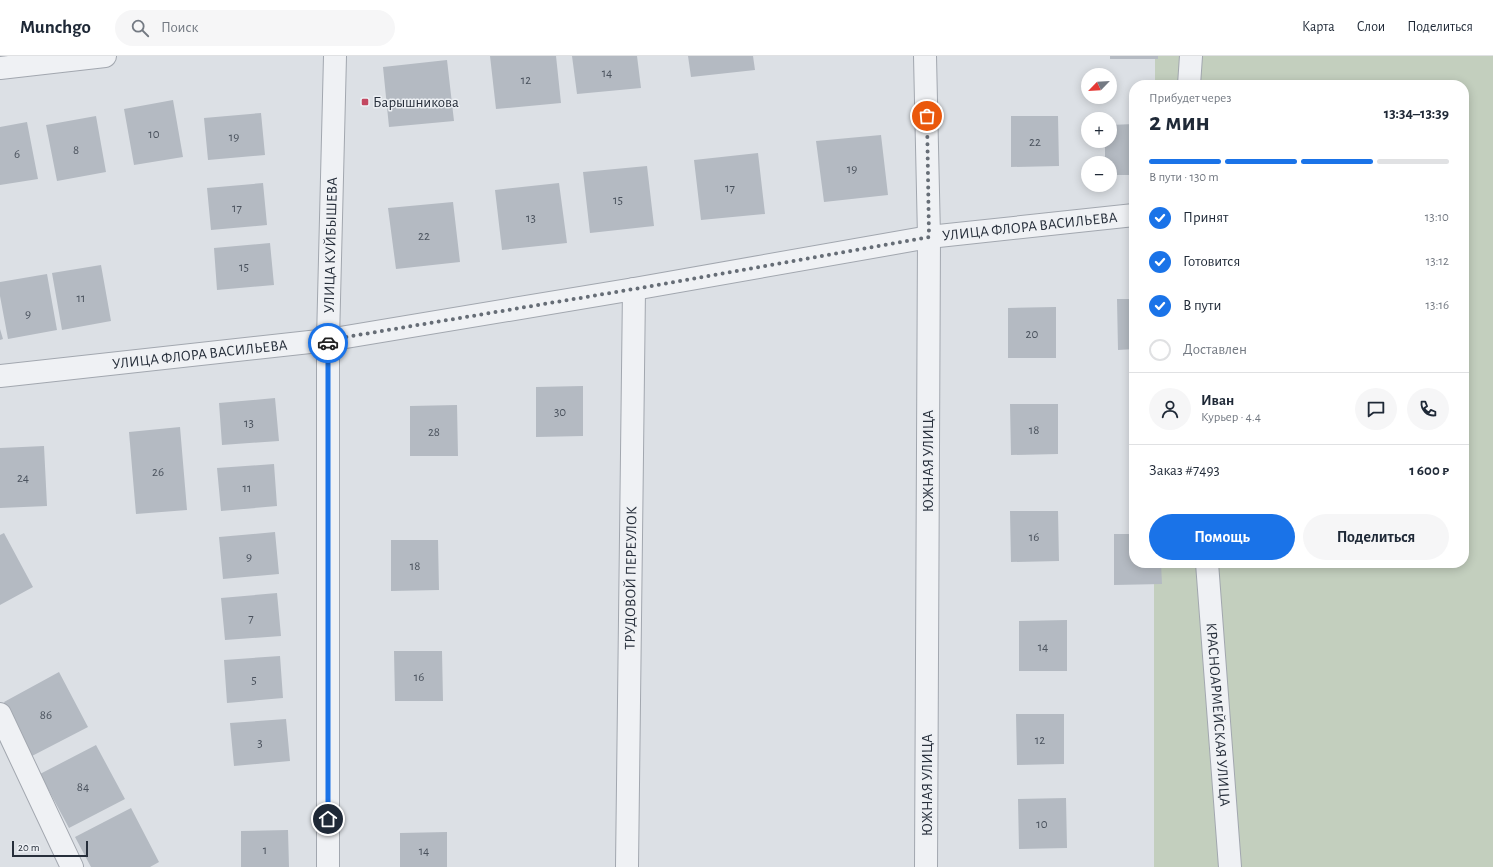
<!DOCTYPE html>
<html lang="ru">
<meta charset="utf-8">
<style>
body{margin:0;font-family:"Alegreya Sans",sans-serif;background:#f6f6f7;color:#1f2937;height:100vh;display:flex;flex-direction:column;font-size:15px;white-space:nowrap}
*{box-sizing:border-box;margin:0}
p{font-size:13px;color:#747a83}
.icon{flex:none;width:22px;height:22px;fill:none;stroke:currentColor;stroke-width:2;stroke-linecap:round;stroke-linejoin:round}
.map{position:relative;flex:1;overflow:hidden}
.details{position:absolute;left:1129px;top:24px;width:340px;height:488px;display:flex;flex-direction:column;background:#fff;border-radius:16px;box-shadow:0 2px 10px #0003}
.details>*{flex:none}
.needle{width:26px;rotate:245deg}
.buttons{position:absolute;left:1081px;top:12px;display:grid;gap:8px}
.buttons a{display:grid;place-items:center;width:36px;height:36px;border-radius:50%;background:#fff;box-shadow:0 2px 10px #0003;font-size:20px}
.scale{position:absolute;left:12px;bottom:10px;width:76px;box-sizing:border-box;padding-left:4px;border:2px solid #272f3b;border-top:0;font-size:11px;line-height:14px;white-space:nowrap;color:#272f3b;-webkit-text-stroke:3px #eceff3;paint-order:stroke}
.pin{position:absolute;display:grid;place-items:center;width:34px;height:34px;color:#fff;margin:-17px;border:2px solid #fff;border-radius:50%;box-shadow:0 1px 4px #0007}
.courier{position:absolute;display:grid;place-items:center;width:40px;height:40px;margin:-20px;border:3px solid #1a73e8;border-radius:50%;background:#fff;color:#222;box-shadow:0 1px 5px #0007}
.overview em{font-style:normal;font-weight:700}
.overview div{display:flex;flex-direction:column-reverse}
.overview{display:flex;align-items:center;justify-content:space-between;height:68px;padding:0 20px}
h1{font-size:26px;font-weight:700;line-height:30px}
.bar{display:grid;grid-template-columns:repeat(4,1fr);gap:6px 4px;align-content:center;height:48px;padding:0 20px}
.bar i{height:5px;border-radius:3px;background:#e0e1e3}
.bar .on{background:#1a73e8}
.bar p{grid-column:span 4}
.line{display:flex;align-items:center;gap:10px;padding:0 20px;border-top:1px solid #e0e1e3}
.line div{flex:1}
.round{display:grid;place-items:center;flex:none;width:42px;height:42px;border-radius:21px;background:#f6f6f7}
ol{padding:0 20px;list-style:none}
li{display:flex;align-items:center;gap:12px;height:44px}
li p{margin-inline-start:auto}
li .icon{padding:4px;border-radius:50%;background:#1a73e8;color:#fff;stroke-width:4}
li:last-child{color:#747a83}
li i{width:22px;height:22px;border:2px solid #e0e1e3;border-radius:50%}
.primary-button{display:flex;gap:8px;margin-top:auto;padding:8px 20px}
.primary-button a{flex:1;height:46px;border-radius:24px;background:#1a73e8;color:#fff;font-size:16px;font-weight:700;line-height:46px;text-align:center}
.primary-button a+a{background:#f6f6f7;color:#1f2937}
header{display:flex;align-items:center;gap:24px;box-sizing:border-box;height:56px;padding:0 20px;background:#fff;border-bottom:1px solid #e0e1e3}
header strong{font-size:19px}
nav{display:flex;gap:22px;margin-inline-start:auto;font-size:14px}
.search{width:280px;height:36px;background:#f6f6f7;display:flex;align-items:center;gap:10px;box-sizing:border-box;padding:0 14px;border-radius:22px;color:#747a83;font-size:15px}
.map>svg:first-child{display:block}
.green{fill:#c3cfbe}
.building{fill:#b4bac2}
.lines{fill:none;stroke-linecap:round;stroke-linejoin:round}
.minor-casing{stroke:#a2a7af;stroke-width:24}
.tertiary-casing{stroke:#a2a7af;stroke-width:24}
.minor{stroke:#eff1f4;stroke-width:22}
.tertiary{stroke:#eff1f4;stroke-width:22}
.done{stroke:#666d76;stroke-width:4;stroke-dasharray:0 7.2}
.route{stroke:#1a73e8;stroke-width:5}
.poi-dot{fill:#c34861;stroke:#eceff3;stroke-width:1.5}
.labels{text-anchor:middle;stroke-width:3;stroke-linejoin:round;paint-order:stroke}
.number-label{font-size:13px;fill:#4a525d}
.poi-label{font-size:15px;fill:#272f3b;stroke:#eceff3;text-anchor:start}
.street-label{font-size:15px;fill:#272f3b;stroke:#eceff3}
</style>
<header>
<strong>Munchgo</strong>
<div class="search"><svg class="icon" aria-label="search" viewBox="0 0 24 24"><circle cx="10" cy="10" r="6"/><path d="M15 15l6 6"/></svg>Поиск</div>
<nav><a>Карта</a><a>Слои</a><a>Поделиться</a></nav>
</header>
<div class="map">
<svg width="1493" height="811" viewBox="0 0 1493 811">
<rect width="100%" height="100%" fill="#dce0e5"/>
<path class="green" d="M1155 0H1493V811H1154V507H1464V29H1155Z"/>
<path class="building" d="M490 0H556L561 47 496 53Z
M572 0H637L641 32 577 38Z
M688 0H753L755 14 691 21Z
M1110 0H1158V3H1110Z
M447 4 454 65 389 71 383 11Z
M173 44 183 101 134 109 124 53Z
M261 57 265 99 208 104 204 62Z
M96 60 106 116 57 125 46 69Z
M1011 60H1058L1059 110 1011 111Z
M27 66 38 123 0 129V71Z
M1134 68V119H1110V107H1105V85H1110V69Z
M881 79 888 139 824 146 816 85Z
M758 97 765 158 701 164 694 104Z
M647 110 654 170 590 177 583 116Z
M263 127 267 169 211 174 207 132Z
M559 127 567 187 502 194 495 134Z
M453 146 460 206 396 213 388 152Z
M270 187 274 229 217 234 214 192Z
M101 209 111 265 62 274 52 217Z
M47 218 57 274 8 283 0 240V226Z
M1117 243H1134V293L1118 294Z
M1056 251V302H1008V252Z
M0 273 3 283 0 284Z
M583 330V380L536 381V331Z
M275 342 279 385 222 389 219 347Z
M1010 348H1058V398L1011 399Z
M457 349 458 400H410V350Z
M180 371 187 454 136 458 129 376Z
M44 390 47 450 0 452V392Z
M274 408 277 450 221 455 217 412Z
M1010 455H1058L1059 505 1011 506Z
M275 476 279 518 223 523 219 481Z
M4 477 33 531 0 549V479Z
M1114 478H1134V507H1161L1162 528 1114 529Z
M391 484H438L439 534 391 535Z
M277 537 281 580 225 584 221 542Z
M1067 564V615H1019V565Z
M394 595H442L443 645H395Z
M280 600 283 642 227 647 224 604Z
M59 616 88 671 32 700 4 646Z
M1016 658H1064V708L1017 709Z
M286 663 290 705 234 710 230 667Z
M96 689 125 743 69 772 40 718Z
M1066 742 1067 792 1019 793 1018 743Z
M131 752 159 806 150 811H91L75 781Z
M288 774 289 811H241V775Z
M447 776V811H400V777Z"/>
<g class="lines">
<g class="minor-casing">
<g id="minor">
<path d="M925 0 929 181 926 811"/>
<path d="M0 12 105 0"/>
<path d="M1189 29 1191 0"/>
<path id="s1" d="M0 320 328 284 634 233 929 181 1134 159"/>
<path id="s2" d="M1207 507 1230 811"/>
<path d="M0 658 72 811"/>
<path id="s3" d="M627 811 634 233"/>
</g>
</g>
<g class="tertiary-casing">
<g id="tertiary">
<path id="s4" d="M328 811V284L335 0"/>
</g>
</g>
<use href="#minor" class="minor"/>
<use href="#tertiary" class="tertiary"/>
</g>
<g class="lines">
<path class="done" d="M328 287V284L634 233 929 181 927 60"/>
<path class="route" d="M328 287V763"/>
</g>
<rect class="poi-dot" x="361" y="42" width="8" height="8" rx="2"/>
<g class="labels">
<g class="number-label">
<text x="607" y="21">14</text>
<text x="526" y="28">12</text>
<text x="154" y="82">10</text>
<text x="234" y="85">19</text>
<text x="1035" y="90">22</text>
<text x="76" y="98">8</text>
<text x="17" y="102">6</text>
<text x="852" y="117">19</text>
<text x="730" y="136">17</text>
<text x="618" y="148">15</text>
<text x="237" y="156">17</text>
<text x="531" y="166">13</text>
<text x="424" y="184">22</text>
<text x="244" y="215">15</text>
<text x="81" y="246">11</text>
<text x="28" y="262">9</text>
<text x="1032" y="282">20</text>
<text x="560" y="360">30</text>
<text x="249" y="371">13</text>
<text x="1034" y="378">18</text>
<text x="434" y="380">28</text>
<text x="158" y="420">26</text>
<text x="23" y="426">24</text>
<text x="247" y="436">11</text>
<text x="1034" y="485">16</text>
<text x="249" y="505">9</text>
<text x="415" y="514">18</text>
<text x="251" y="566">7</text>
<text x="1043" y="595">14</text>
<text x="419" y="625">16</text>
<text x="254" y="628">5</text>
<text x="46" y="663">86</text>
<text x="1040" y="688">12</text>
<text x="260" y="691">3</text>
<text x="83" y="735">84</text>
<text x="1042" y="772">10</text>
<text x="265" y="798">1</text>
<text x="424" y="799">14</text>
</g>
<g class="poi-label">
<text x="373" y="51">Барышникова</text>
</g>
<g class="street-label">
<text dy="5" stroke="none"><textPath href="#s1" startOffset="1041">УЛИЦА ФЛОРА ВАСИЛЬЕВА</textPath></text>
<text dy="5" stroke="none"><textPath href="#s4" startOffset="622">УЛИЦА КУЙБЫШЕВА</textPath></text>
<text dy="5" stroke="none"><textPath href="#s1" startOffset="201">УЛИЦА ФЛОРА ВАСИЛЬЕВА</textPath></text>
<text transform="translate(928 405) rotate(-90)" y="5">ЮЖНАЯ УЛИЦА</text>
<text dy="5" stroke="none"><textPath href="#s3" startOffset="289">ТРУДОВОЙ ПЕРЕУЛОК</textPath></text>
<text dy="5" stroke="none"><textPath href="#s2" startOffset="152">КРАСНОАРМЕЙСКАЯ УЛИЦА</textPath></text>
<text transform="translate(927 729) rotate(-90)" y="5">ЮЖНАЯ УЛИЦА</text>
</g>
</g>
</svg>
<div class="buttons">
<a><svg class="needle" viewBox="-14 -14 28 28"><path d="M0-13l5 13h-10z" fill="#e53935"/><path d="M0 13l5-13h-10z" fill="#747a83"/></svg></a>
<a>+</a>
<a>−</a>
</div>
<div class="scale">20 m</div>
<div class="pin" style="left:927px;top:60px;background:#ea580c"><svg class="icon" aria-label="bag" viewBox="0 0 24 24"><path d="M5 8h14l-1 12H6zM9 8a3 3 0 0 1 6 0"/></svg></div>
<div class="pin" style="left:328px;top:763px;background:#1f2937"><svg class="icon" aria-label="home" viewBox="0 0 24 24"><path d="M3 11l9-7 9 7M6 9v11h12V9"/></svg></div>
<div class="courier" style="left:328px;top:287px"><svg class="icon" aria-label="car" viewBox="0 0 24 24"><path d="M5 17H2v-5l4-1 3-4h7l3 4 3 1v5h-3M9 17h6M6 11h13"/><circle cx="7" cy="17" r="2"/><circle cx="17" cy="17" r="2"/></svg></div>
<section class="details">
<div class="overview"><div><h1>2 мин</h1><p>Прибудет через</p></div><em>13:34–13:39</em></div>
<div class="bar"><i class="on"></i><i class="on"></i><i class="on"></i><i></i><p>В пути · 130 m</p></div>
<ol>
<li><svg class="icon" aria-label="check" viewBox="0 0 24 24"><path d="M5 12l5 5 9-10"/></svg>Принят<p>13:10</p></li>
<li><svg class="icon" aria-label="check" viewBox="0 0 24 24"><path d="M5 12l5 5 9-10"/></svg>Готовится<p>13:12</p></li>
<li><svg class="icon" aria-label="check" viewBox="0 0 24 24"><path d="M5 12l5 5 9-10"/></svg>В пути<p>13:16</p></li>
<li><i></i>Доставлен</li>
</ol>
<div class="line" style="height:72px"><a class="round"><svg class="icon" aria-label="person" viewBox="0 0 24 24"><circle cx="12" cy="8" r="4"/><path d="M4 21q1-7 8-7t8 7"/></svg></a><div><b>Иван</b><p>Курьер · 4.4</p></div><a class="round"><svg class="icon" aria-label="chat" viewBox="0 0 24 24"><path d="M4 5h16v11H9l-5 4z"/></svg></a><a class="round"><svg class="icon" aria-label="phone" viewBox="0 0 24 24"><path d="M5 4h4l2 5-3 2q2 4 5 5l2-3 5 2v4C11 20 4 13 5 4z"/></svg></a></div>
<div class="line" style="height:52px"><div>Заказ #7493</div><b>1 600 ₽</b></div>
<div class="primary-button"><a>Помощь</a><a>Поделиться</a></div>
</section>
</div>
